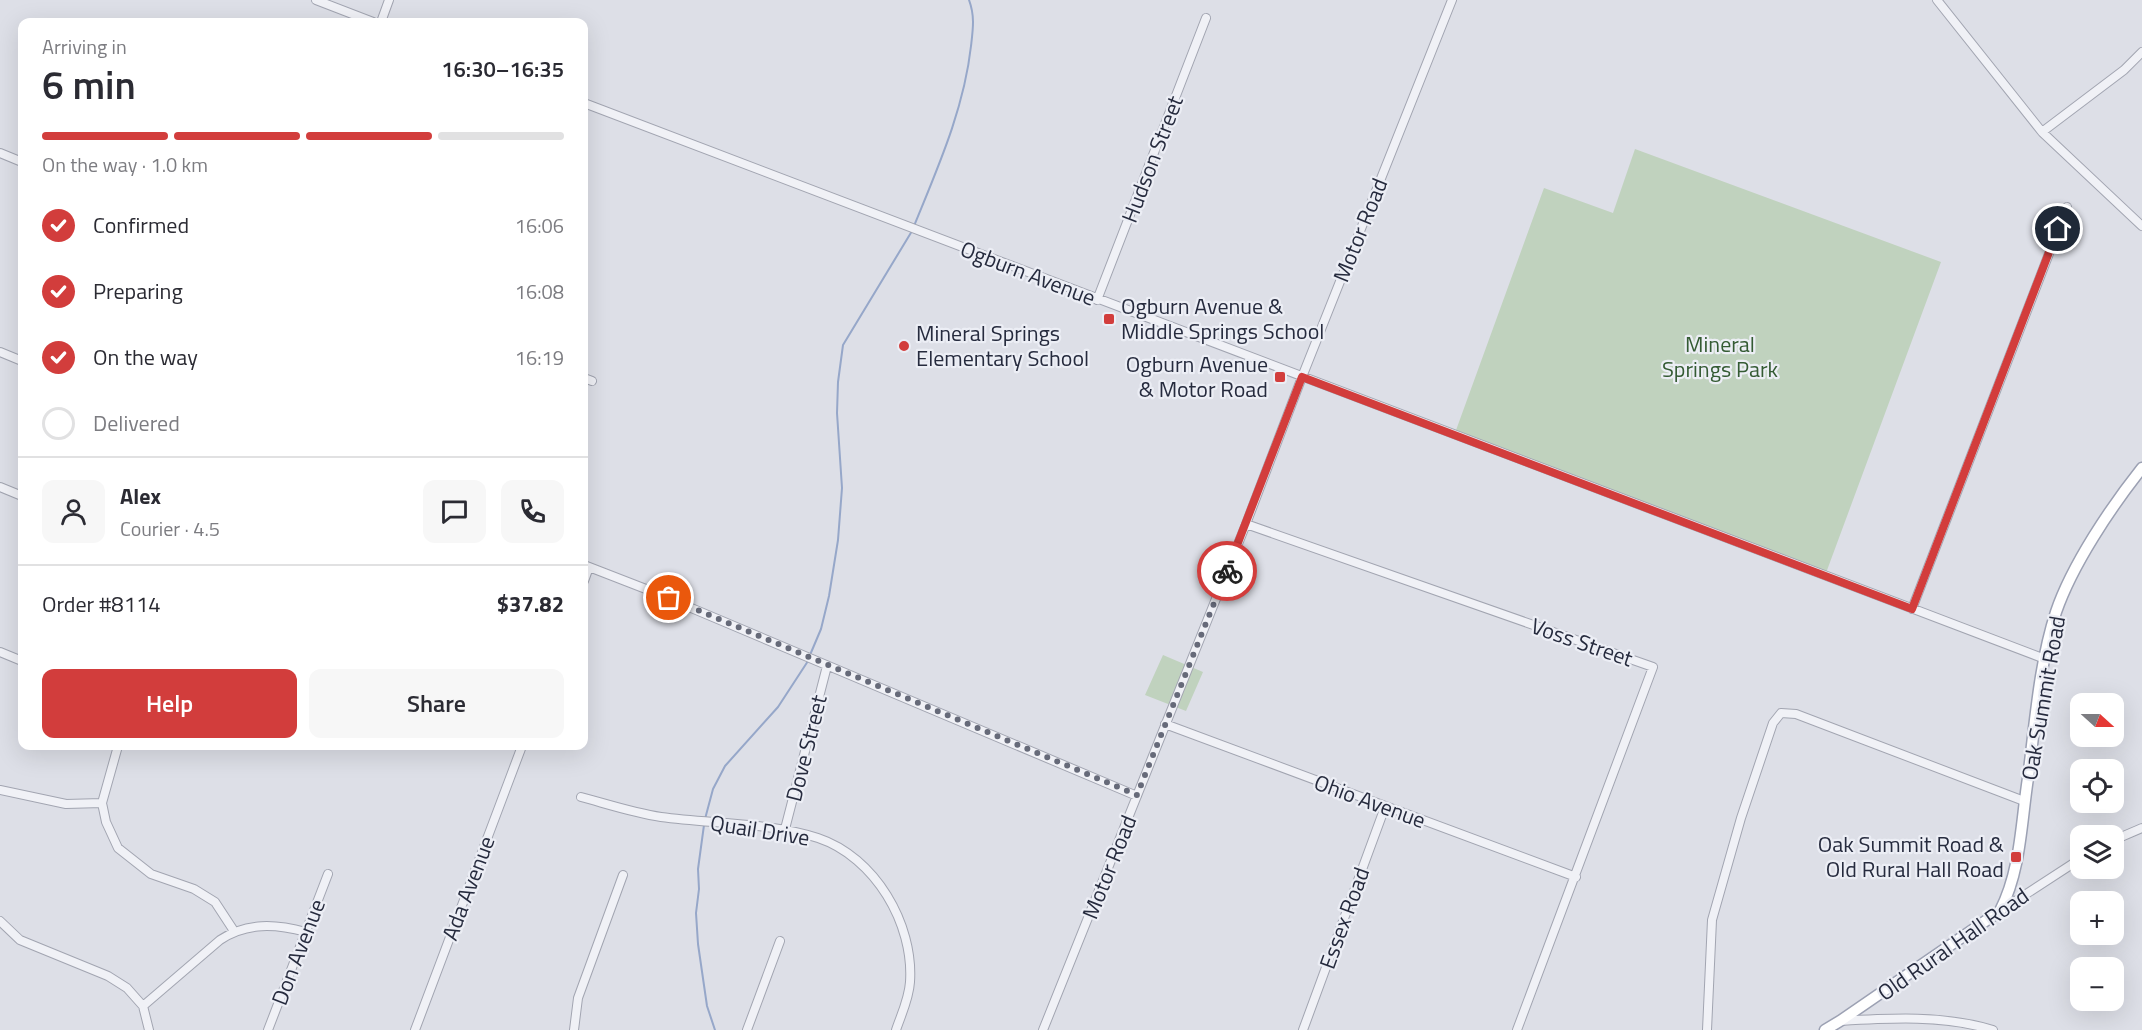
<!DOCTYPE html>
<meta charset="utf-8">
<style>
body{margin:0;font-family:"Titillium Web",sans-serif;background:#f7f7f7;color:#2b2b33;height:100vh;display:flex;flex-direction:column;font-size:22px;white-space:nowrap}
*{box-sizing:border-box;margin:0}
p{font-size:20px;color:#7c7c81}
.icon{flex:none;width:33px;height:33px;fill:none;stroke:currentColor;stroke-width:2;stroke-linecap:round;stroke-linejoin:round}
.map{position:relative;flex:1;overflow:hidden}
.drawer{position:absolute;left:18px;top:18px;width:570px;height:732px;display:flex;flex-direction:column;background:#fff;border-radius:12px;box-shadow:0 6px 24px #0002}
.drawer>*{flex:none}
.needle{width:39px;rotate:111deg}
.buttons{position:absolute;left:2070px;top:693px;display:grid;gap:12px}
.buttons a{display:grid;place-items:center;width:54px;height:54px;border-radius:12px;background:#fff;box-shadow:0 6px 24px #0002;font-size:30px}
.pin{position:absolute;display:grid;place-items:center;width:51px;height:51px;color:#fff;margin:-26px;border:3px solid #fff;border-radius:50%;box-shadow:0 2px 6px #0007}
.courier{position:absolute;display:grid;place-items:center;width:60px;height:60px;margin:-30px;border:4px solid #d23d3c;border-radius:50%;background:#fff;color:#222;box-shadow:0 2px 8px #0007}
.overview em{font-style:normal;font-weight:600}
.overview div{display:flex;flex-direction:column-reverse}
.overview{display:flex;align-items:center;justify-content:space-between;height:102px;padding:0 24px}
h1{font-size:39px;font-weight:600;line-height:45px}
.bar{display:grid;grid-template-columns:repeat(4,1fr);gap:9px 6px;align-content:center;height:72px;padding:0 24px}
.bar i{height:8px;border-radius:4px;background:#e1e1e2}
.bar .on{background:#d23d3c}
.bar p{grid-column:span 4}
.line{display:flex;align-items:center;gap:15px;padding:0 24px;border-top:2px solid #e1e1e2}
.line div{flex:1}
.round{display:grid;place-items:center;flex:none;width:63px;height:63px;border-radius:12px;background:#f7f7f7}
ol{padding:0 24px;list-style:none}
li{display:flex;align-items:center;gap:18px;height:66px}
li p{margin-inline-start:auto}
li .icon{padding:6px;border-radius:50%;background:#d23d3c;color:#fff;stroke-width:4}
li:last-child{color:#7c7c81}
li i{width:33px;height:33px;border:3px solid #e1e1e2;border-radius:50%}
.action{display:flex;gap:12px;margin-top:auto;padding:12px 24px}
.action a{flex:1;height:69px;border-radius:12px;background:#d23d3c;color:#fff;font-size:24px;font-weight:600;line-height:69px;text-align:center}
.action a+a{background:#f7f7f7;color:#2b2b33}
.map>svg:first-child{display:block}
.green{fill:#c0d2be}
.lines{fill:none;stroke-linecap:round;stroke-linejoin:round}
.stream{stroke:#96a7c9;stroke-width:2}
.minor-casing{stroke:#a2a5b1;stroke-width:10}
.major-casing{stroke:#9ca1b3;stroke-width:13}
.minor{stroke:#f0f1f6;stroke-width:8}
.major{stroke:#fff;stroke-width:10}
.done{stroke:#666a79;stroke-width:6;stroke-dasharray:0 10.8}
.route{stroke:#d23d3c;stroke-width:8}
.poi-dot{fill:#d23d3c;stroke:#eceef5;stroke-width:2}
.labels{text-anchor:middle;stroke-width:4.5;stroke-linejoin:round;paint-order:stroke}
.street-label{font-size:22px;fill:#262b3e;stroke:#eceef5}
.poi-label{font-size:22px;fill:#262b3e;stroke:#eceef5;text-anchor:start}
.park-label{font-size:22px;fill:#345b33;stroke:#eceef5}
</style>
<div class="map">
<svg width="2142" height="1030" viewBox="0 0 2142 1030">
<rect width="100%" height="100%" fill="#dddfe7"/>
<path class="green" d="M1635 149 1941 262 1826 573 1455 433 1544 188 1613 213Z
M1163 655 1203 672 1186 711 1145 695Z"/>
<g class="lines">
<path class="stream" d="M914 226C938 167 964 109 971 46 973 29 975 16 969 0
M810 655 821 629 829 596 838 540 842 488 837 413 838 382 843 345 912 231
M705 819 713 789 725 766 778 707 808 661
M704 825 698 869 699 889 696 913 698 944 707 1006 715 1030"/>
<g class="minor-casing">
<path id="minor" d="M316 0 373 22
M1937 0 2042 132 2142 226
M381 22 389 0
M584 103 2045 659
M2042 132 2124 70 2142 52
M0 153 22 162
M1097 300 1206 18
M0 352 22 361
M584 378 592 381
M0 487 22 496
M1246 524 1653 667 1517 1030
M584 565 651 591 1137 796
M584 581 589 567
M1912 609 2067 207
M0 652 22 661
M1165 724 1576 877
M118 746 102 803 106 822 118 848 151 874 194 889 215 902 234 931
M0 790 66 804 102 803
M581 797C607 804 634 813 661 817 713 824 767 822 818 838 875 857 914 924 910 982 909 999 901 1015 896 1030
M785 829 827 666
M2114 840 2142 828
M2000 911 2080 859
M0 921 20 940 108 976 127 988 143 1006 149 1030
M143 1006 220 940C247 922 276 924 306 932
M1841 1021C1891 1018 1944 1015 1993 1030
M268 1030 328 874
M415 1030 522 746
M574 1030 578 998 623 875
M747 1030 780 941
M1043 1030 1246 524 1302 377 1452 0
M1303 1030 1385 807
M1707 1030 1712 920 1741 818 1773 723 1781 713 1796 714 2024 801"/>
</g>
<g class="major-casing">
<path id="major" d="M1825 1030 1840 1021 2000 911C2021 870 2021 823 2028 778 2035 725 2039 664 2056 612 2072 565 2111 507 2142 468"/>
</g>
<use href="#minor" class="minor"/>
<use href="#major" class="major"/>
</g>
<g class="lines">
<path class="done" d="M669 598 1137 795 1227 571"/>
<path class="route" d="M1227 571 1302 377 1912 609 2058 229"/>
</g>
<g class="poi-dot">
<rect x="1103" y="313" width="12" height="12" rx="3"/>
<circle cx="904" cy="346" r="6"/>
<rect x="1274" y="371" width="12" height="12" rx="3"/>
<rect x="2010" y="851" width="12" height="12" rx="3"/>
</g>
<g class="labels">
<g class="street-label">
<text transform="translate(1152 159) rotate(-69)" y="8">Hudson Street</text>
<text transform="translate(1360 230) rotate(-68)" y="8">Motor Road</text>
<text transform="translate(1028 273) rotate(21)" y="8">Ogburn Avenue</text>
<text transform="translate(1582 642) rotate(19)" y="8">Voss Street</text>
<text transform="translate(2043 698) rotate(-80)" y="8">Oak Summit Road</text>
<text transform="translate(806 748) rotate(-76)" y="8">Dove Street</text>
<text transform="translate(1370 801) rotate(20)" y="8">Ohio Avenue</text>
<text transform="translate(760 830) rotate(9)" y="8">Quail Drive</text>
<text transform="translate(1109 867) rotate(-68)" y="8">Motor Road</text>
<text transform="translate(468 888) rotate(-69)" y="8">Ada Avenue</text>
<text transform="translate(1344 918) rotate(-70)" y="8">Essex Road</text>
<text transform="translate(1953 944) rotate(-35)" y="8">Old Rural Hall Road</text>
<text transform="translate(298 952) rotate(-69)" y="8">Don Avenue</text>
</g>
<g class="poi-label">
<text x="1121" y="314">Ogburn Avenue &amp;<tspan x="1121" dy="25">Middle Springs School</tspan></text>
<text x="916" y="341">Mineral Springs<tspan x="916" dy="25">Elementary School</tspan></text>
<text x="1268" y="372" text-anchor="end">Ogburn Avenue<tspan x="1268" dy="25">&amp; Motor Road</tspan></text>
<text x="2004" y="852" text-anchor="end">Oak Summit Road &amp;<tspan x="2004" dy="25">Old Rural Hall Road</tspan></text>
</g>
<g class="park-label">
<text x="1720" y="352">Mineral<tspan x="1720" dy="25">Springs Park</tspan></text>
</g>
</g>
</svg>
<div class="buttons">
<a><svg class="needle" viewBox="-14 -14 28 28"><path d="M0-13l5 13h-10z" fill="#e53935"/><path d="M0 13l5-13h-10z" fill="#7c7c81"/></svg></a>
<a><svg class="icon" aria-label="locate" viewBox="0 0 24 24"><circle cx="12" cy="12" r="6"/><path d="M12 2v4M12 18v4M2 12h4M18 12h4"/></svg></a>
<a><svg class="icon" aria-label="layers" viewBox="0 0 24 24"><path d="M12 4l9 5-9 5-9-5zM3 14l9 5 9-5"/></svg></a>
<a>+</a>
<a>−</a>
</div>
<div class="pin" style="left:669px;top:598px;background:#ea580c"><svg class="icon" aria-label="bag" viewBox="0 0 24 24"><path d="M5 8h14l-1 12H6zM9 8a3 3 0 0 1 6 0"/></svg></div>
<div class="pin" style="left:2058px;top:229px;background:#1f2937"><svg class="icon" aria-label="home" viewBox="0 0 24 24"><path d="M3 11l9-7 9 7M6 9v11h12V9"/></svg></div>
<div class="courier" style="left:1227px;top:571px"><svg class="icon" aria-label="bike" viewBox="0 0 24 24"><circle cx="6" cy="16" r="4"/><circle cx="18" cy="16" r="4"/><path d="M6 16l4-8h5l3 8M10 8l3 8H6M13 5h3"/></svg></div>
<section class="drawer">
<div class="overview"><div><h1>6 min</h1><p>Arriving in</p></div><em>16:30–16:35</em></div>
<div class="bar"><i class="on"></i><i class="on"></i><i class="on"></i><i></i><p>On the way · 1.0 km</p></div>
<ol>
<li><svg class="icon" aria-label="check" viewBox="0 0 24 24"><path d="M5 12l5 5 9-10"/></svg>Confirmed<p>16:06</p></li>
<li><svg class="icon" aria-label="check" viewBox="0 0 24 24"><path d="M5 12l5 5 9-10"/></svg>Preparing<p>16:08</p></li>
<li><svg class="icon" aria-label="check" viewBox="0 0 24 24"><path d="M5 12l5 5 9-10"/></svg>On the way<p>16:19</p></li>
<li><i></i>Delivered</li>
</ol>
<div class="line" style="height:108px"><a class="round"><svg class="icon" aria-label="person" viewBox="0 0 24 24"><circle cx="12" cy="8" r="4"/><path d="M4 21q1-7 8-7t8 7"/></svg></a><div><b>Alex</b><p>Courier · 4.5</p></div><a class="round"><svg class="icon" aria-label="chat" viewBox="0 0 24 24"><path d="M4 5h16v11H9l-5 4z"/></svg></a><a class="round"><svg class="icon" aria-label="phone" viewBox="0 0 24 24"><path d="M5 4h4l2 5-3 2q2 4 5 5l2-3 5 2v4C11 20 4 13 5 4z"/></svg></a></div>
<div class="line" style="height:78px"><div>Order #8114</div><b>$37.82</b></div>
<div class="action"><a>Help</a><a>Share</a></div>
</section>
</div>
